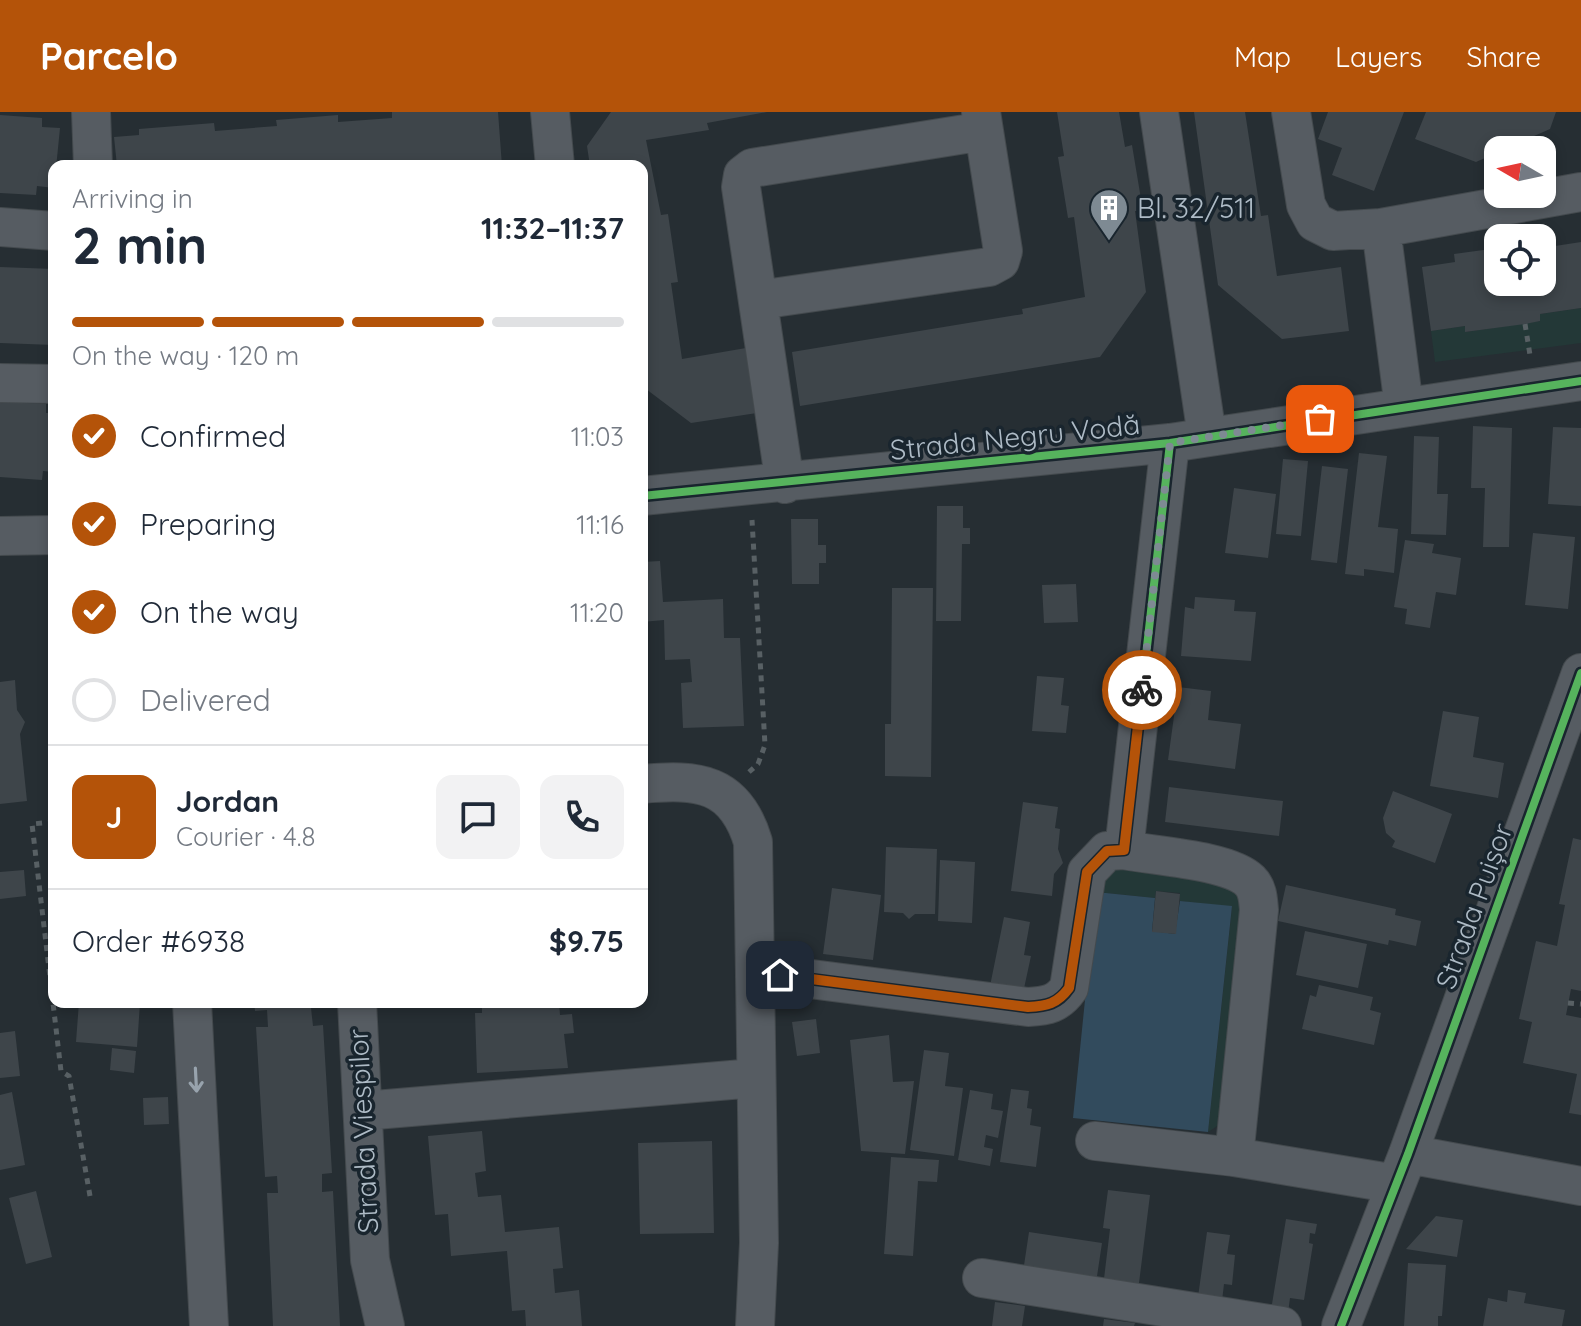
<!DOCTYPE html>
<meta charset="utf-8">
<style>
body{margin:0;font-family:Quicksand,sans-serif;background:#f2f2f3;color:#1f2937;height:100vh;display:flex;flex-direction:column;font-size:30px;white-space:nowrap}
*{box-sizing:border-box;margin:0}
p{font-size:26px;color:#747a83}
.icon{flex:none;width:44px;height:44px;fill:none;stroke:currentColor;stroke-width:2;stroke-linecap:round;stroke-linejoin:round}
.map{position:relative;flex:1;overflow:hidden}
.sheet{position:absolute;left:48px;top:48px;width:600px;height:848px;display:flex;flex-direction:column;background:#fff;border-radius:16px;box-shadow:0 4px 12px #0003}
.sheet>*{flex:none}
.needle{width:52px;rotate:279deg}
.tools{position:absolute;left:1484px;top:24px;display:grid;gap:16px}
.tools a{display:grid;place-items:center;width:72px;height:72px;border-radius:16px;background:#fff;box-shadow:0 4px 12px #0003;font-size:40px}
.pin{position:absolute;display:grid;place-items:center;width:68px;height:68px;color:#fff;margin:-34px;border-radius:16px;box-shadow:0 4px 12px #0006}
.courier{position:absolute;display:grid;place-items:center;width:80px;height:80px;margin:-40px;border:6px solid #b45309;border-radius:50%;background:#fff;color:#222;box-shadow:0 2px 10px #0007}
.head em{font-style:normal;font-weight:700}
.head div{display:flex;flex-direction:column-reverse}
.head{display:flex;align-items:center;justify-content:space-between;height:136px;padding:0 24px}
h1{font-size:52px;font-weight:700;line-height:60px}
.bar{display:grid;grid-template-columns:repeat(4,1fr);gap:12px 8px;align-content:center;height:96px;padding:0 24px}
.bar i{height:10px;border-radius:6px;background:#e0e1e3}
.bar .active{background:#b45309}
.bar p{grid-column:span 4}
.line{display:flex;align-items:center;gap:20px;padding:0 24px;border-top:2px solid #e0e1e3}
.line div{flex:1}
.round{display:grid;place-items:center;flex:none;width:84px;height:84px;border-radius:16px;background:#f2f2f3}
ol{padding:0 24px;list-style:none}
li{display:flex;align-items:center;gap:24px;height:88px}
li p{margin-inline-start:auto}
li .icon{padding:8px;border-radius:50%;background:#b45309;color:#fff;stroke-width:4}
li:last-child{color:#747a83}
li i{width:44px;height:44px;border:4px solid #e0e1e3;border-radius:50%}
header{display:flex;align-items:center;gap:48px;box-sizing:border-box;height:112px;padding:0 40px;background:#b45309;color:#fff}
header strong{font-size:38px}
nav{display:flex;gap:44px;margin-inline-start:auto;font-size:28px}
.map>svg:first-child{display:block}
.green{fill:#233837}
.water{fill:#324b5d}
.building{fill:#3e454a}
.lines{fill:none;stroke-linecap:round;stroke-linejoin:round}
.minor-casing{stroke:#444a4e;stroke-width:40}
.path{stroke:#586064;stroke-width:5;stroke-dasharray:6 6;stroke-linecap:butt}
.minor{stroke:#565c62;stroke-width:38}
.cycleway-casing{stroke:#19252e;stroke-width:13}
.cycleway{stroke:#56b35d;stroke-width:8}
.oneway{stroke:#98a3ad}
.done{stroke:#7e8a93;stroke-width:8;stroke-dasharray:0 14.4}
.route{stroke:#b45309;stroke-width:10}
.labels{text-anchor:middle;stroke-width:7;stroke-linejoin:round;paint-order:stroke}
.poi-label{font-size:28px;fill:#aebbc6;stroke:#19252e;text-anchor:start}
.street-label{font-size:28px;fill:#aebbc6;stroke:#19252e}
</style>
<header>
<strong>Parcelo</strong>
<nav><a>Map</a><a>Layers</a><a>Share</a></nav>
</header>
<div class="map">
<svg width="1581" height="1214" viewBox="0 0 1581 1214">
<rect width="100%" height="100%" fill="#262e33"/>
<path class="green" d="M1581 196V231L1435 250 1431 219 1465 214 1466 220 1540 209V202Z
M1120 753C1159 759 1223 757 1246 793L1219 1013 1208 1020 1232 795 1180 789V781L1156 779 1155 786 1096 780 1099 764Z"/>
<path class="water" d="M1096 780 1155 786 1152 819 1175 822 1180 789 1232 794 1208 1020 1073 1006Z"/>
<path class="building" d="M392 0H498L502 54H117L114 25 139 23V17L214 11 215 19 277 14 276 8 338 3V10L392 6Z
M611 0H767L707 11 709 18 646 28 661 103 668 102 678 170 671 171 682 247 746 236 757 301 691 311 642 274V54H590L587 34Z
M1057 0H1119L1125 35 1132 33 1143 99H1135L1146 180 1100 245 800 294 792 240 1023 202 1022 197 1085 185 1074 105 1068 106 1058 45 1064 44Z
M1194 0H1245L1261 104 1268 103 1277 164 1341 155 1349 219 1282 227 1218 173Z
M1328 0H1404L1374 79 1332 63 1342 36 1318 27Z
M1426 0H1556L1550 17 1476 50 1415 27Z
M0 3 42 6V15L60 16 54 76 37 74 36 83 0 81Z
M1581 130V196L1540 202V209L1525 212 1465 220V214L1431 219 1422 155 1455 150 1454 142 1498 136V170H1542V136Z
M0 155 54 157V233L0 231Z
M0 290 46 292V301H54V360L43 359 42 368 0 365Z
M1473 314 1512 316 1509 435H1483L1485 376H1471Z
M1553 315 1581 316V394L1548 392Z
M1414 324 1439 325 1437 382H1448L1446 423 1411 422Z
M1359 341 1387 344 1378 415 1398 417 1394 461 1364 457V464L1345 462Z
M1283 347 1308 349 1301 424 1276 422Z
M1322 354 1348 357 1337 451 1311 448Z
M1234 376 1276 382 1268 446 1225 441Z
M937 394H963V416H970V432H962L961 509H936Z
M791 407H818V433H826V451H819V472H792Z
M1533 421 1575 425 1568 497 1525 493Z
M1405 428 1434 432 1432 441 1461 446 1456 483 1436 480 1430 516 1405 512 1407 497 1394 495Z
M660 449 663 490 723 487 724 526H740L744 614 683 616 681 571 692 570 690 547 665 548 664 508 642 510V450Z
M1076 472 1078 510 1044 511 1042 473Z
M892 476H933L931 665 885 664V612H891Z
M1195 485 1235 488 1234 499 1256 500 1251 549 1181 544 1185 495 1194 497Z
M1037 564 1064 566 1061 593 1069 594 1066 621 1032 619Z
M15 568 17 598 25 610 20 622 27 689 0 692V570Z
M1178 575 1211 579 1208 608 1241 612 1235 657 1168 648Z
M1443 599 1479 605 1473 645 1504 651 1498 686 1430 674Z
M1169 675 1283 689 1279 724 1165 710Z
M1393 679 1452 702 1435 751 1392 735 1395 729 1386 721 1383 706Z
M1023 690 1058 695 1055 716 1060 717 1058 737 1063 751 1054 762 1052 784 1011 779Z
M1573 726 1581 728V879L1571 877 1566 903 1581 906V1003L1569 1001 1577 962 1523 951 1532 910 1519 907 1536 829 1557 834 1565 793 1559 792Z
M886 735 937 737 935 802H915L909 807 903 801 884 800Z
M940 748 975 750 972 811 938 809Z
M24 758 26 784 0 787V760Z
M1286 773 1396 797 1395 803 1421 809 1416 834 1389 828 1388 833 1278 809Z
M832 776 881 783 873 848 823 842Z
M1156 779 1180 782 1176 822 1152 820Z
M1004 805 1030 810 1024 843 1031 844 1023 881 990 874Z
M1305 819 1367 832 1358 876 1296 863Z
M1319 873 1373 885 1370 898 1381 901 1374 933 1302 917 1310 883 1316 885Z
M79 890 140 891 137 935 76 930Z
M254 890H321V895L311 896 313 914 323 913 332 1061 322 1062V1080L333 1079 340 1214H273L267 1081H278L277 1064 265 1065 256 915H268L267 898 255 899Z
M482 890H559L560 903 572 902 574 921 564 922 568 956 477 961 475 901H482Z
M816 907 820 941 797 944 792 910Z
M15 919 20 964 0 966V921Z
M889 923 893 970 914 969 905 1042 861 1039 850 928Z
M112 936 136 939 134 961 110 958Z
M924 938 949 941 945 974 963 976 954 1044 910 1038Z
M1011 977 1029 979 1027 996 1032 997 1030 1013 1041 1015 1036 1055 1000 1050Z
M970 978 993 982 991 997 1003 999 998 1026 986 1023 984 1035 993 1037 990 1054 958 1048Z
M12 980 25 1053 0 1058V983Z
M168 985 169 1012 144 1013 143 986Z
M482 1019 486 1059 475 1061 478 1085 501 1083 505 1120 559 1115 563 1156 553 1157 555 1181 579 1178 582 1214H526L525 1198 512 1199 507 1139 451 1144 448 1102 435 1103 428 1024Z
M712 1029 714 1121 640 1122 638 1031Z
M891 1045 939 1048 937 1070 918 1069 913 1144 884 1142Z
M1108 1078 1150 1083 1138 1179 1103 1175 1110 1117 1103 1116Z
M36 1079 52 1145 26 1152 9 1086Z
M1436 1104 1463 1108 1457 1145 1406 1137Z
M1286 1107 1317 1112 1315 1122 1310 1121 1309 1131 1313 1132 1304 1188 1290 1186 1288 1201 1271 1198Z
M1029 1120 1102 1131 1096 1171 1023 1160Z
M1207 1120 1230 1123 1227 1142 1235 1143 1232 1173 1224 1172 1222 1189 1198 1185Z
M1408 1151 1446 1153 1442 1204H1438V1214H1404Z
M1508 1178 1526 1181 1524 1191 1565 1198 1562 1214H1483L1488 1186 1507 1190Z
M995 1190 1025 1194 1022 1214H992Z
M1104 1207 1135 1211 1134 1214H1103Z"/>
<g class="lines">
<g class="minor-casing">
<path id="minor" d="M91 0 93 54
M550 0 555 54
M1159 0 1207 324
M1291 0 1306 93 1315 110 1333 119 1381 116 1581 80
M0 115 54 119
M1381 116 1404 295
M759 188 989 155 1000 149 1003 139 981 0
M0 271 54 272
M785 372 741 75 743 63 752 56 984 19
M642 384 1170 331 1581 269
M0 424 54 423
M642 672C698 667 735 670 753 730L759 1131 755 1214
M1124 738C1154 744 1229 748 1250 769 1258 777 1258 787 1259 798L1234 1045 1396 1072
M756 860 1028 895C1047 894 1058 892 1069 876L1087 760 1107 739 1124 738 1170 331
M192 890 209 1214
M357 890 370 1148 385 1214
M363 999 755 966
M1095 1029 1234 1045
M1408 1042 1581 1074
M982 1166 1282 1214
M1341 1214 1408 1042 1581 561"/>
</g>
<path class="path" d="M1525 212 1530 243
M749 660 758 652 765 633 752 408
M54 710 32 712 61 959 69 964 90 1084
M1568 891 1581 892"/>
<use href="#minor" class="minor"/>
<g class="cycleway-casing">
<path id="cycleway" d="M642 384 1170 331 1581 269
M756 860 1028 895C1047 894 1058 892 1069 876L1087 760 1107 739 1124 738 1170 331
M1341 1214 1408 1042 1581 561"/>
</g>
<use href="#cycleway" class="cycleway"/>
</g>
<defs><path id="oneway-shaft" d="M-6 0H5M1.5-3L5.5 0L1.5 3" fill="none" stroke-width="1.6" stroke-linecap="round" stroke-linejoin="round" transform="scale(2)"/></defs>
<use class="oneway" href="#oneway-shaft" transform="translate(196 968) rotate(87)"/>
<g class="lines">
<path class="done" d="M1142 578 1170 331 1320 307"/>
<path class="route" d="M780 863 1028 895C1047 894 1057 892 1069 876L1087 760 1107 739 1124 738 1142 578"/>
</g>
<defs>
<g id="building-pin" transform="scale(2)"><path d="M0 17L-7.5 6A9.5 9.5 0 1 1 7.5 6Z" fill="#7e8a93" stroke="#19252e"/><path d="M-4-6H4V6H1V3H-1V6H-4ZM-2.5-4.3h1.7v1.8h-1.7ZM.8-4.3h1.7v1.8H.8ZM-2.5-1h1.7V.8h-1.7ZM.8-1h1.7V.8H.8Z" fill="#fff"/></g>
</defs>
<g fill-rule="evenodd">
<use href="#building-pin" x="1109" y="96"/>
</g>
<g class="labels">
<g class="poi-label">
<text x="1137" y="106">Bl. 32/511</text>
</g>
<g class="street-label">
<text transform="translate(1015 325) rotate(-6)" y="10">Strada Negru Vodă</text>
<text transform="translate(1474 794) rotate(-70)" y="10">Strada Puișor</text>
<text transform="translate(363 1019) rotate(-93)" y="10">Strada Viespilor</text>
</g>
</g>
</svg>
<div class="tools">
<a><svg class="needle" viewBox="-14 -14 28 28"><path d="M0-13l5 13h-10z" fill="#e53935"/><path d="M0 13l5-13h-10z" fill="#747a83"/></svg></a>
<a><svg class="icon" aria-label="locate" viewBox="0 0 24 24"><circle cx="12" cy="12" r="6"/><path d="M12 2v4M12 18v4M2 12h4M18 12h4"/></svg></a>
</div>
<div class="pin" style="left:1320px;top:307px;background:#ea580c"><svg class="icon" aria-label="bag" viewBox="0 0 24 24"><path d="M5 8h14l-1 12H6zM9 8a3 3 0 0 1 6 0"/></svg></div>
<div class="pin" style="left:780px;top:863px;background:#1f2937"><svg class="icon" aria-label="home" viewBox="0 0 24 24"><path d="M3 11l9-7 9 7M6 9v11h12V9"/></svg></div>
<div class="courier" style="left:1142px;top:578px"><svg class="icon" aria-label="bike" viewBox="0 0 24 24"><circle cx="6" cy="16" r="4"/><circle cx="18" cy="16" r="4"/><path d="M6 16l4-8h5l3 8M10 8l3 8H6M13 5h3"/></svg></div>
<section class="sheet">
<div class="head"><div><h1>2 min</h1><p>Arriving in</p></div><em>11:32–11:37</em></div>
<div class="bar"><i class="active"></i><i class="active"></i><i class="active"></i><i></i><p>On the way · 120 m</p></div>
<ol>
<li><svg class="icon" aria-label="check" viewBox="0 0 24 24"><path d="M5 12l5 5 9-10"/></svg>Confirmed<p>11:03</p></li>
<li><svg class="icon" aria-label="check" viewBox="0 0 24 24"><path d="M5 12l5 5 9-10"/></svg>Preparing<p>11:16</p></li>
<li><svg class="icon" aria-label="check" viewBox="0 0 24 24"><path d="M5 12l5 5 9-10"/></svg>On the way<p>11:20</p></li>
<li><i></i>Delivered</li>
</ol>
<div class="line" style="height:144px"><b class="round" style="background:#b45309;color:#fff">J</b><div><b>Jordan</b><p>Courier · 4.8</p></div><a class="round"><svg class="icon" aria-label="chat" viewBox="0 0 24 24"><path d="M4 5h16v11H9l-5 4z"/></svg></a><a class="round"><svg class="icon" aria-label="phone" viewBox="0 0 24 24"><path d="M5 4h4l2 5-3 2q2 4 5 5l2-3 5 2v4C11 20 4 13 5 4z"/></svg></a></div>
<div class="line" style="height:104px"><div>Order #6938</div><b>$9.75</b></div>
</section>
</div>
